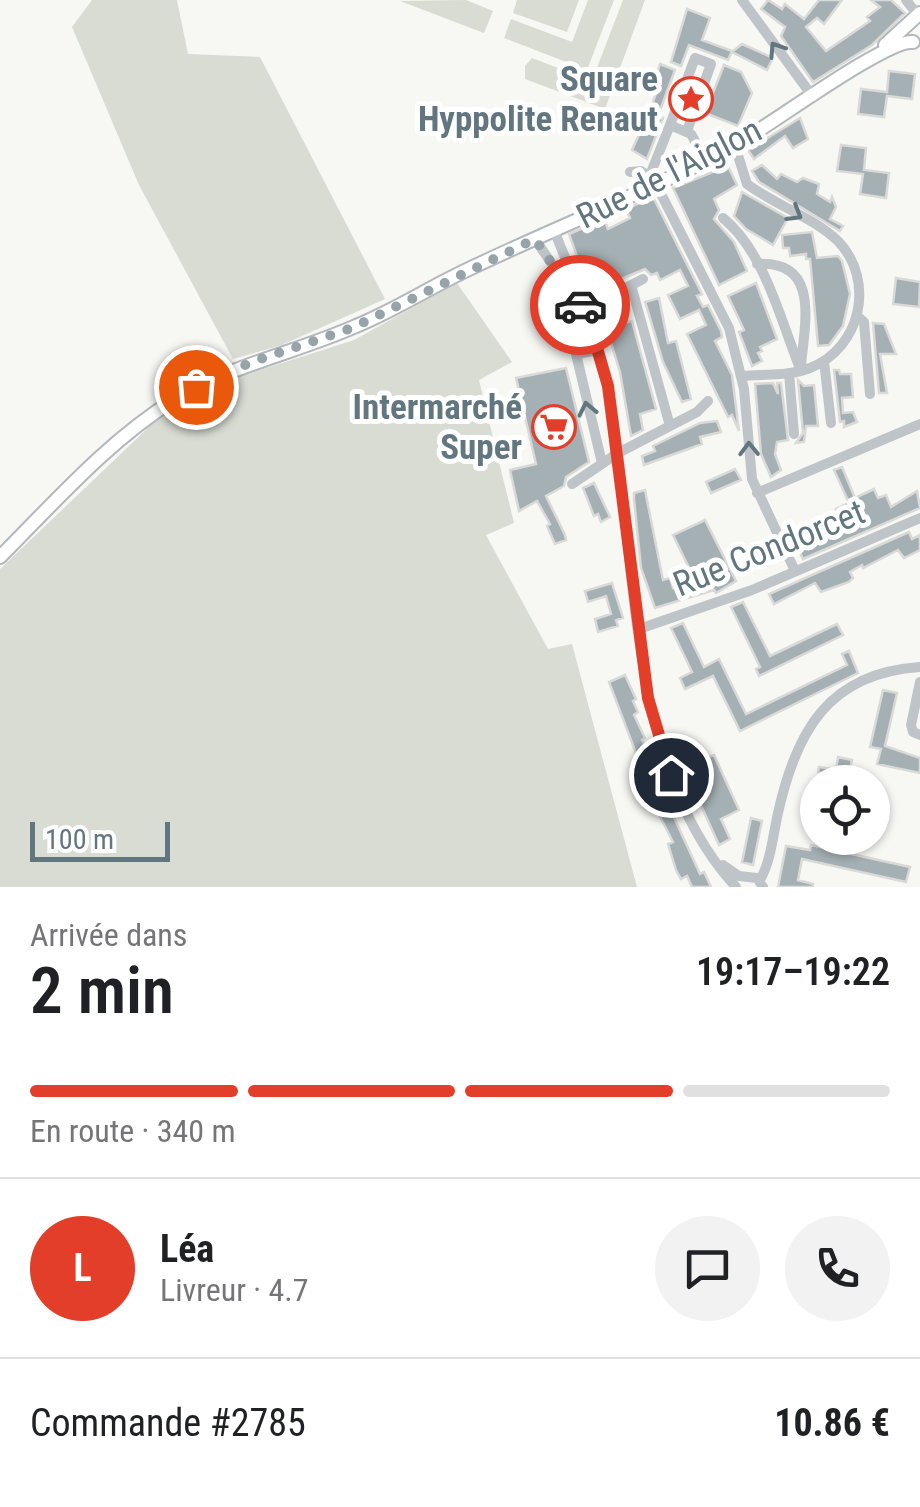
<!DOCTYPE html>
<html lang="fr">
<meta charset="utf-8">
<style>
body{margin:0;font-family:"Roboto Condensed",sans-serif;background:#f2f2f2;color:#202124;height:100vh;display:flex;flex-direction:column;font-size:38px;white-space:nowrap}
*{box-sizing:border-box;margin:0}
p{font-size:32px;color:#757577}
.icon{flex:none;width:55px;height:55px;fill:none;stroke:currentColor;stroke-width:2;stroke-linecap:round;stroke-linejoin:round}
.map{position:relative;height:887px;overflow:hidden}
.drawer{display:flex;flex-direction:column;background:#fff;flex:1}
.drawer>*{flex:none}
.controls{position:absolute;left:800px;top:765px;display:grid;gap:20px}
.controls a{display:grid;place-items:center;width:90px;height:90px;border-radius:50%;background:#fff;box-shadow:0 2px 8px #0004;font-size:50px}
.scale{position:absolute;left:30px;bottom:25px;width:140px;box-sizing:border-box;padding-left:10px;border:5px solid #62767f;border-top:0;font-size:28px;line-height:35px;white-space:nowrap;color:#62767f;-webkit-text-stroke:8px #fff;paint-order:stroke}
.pin{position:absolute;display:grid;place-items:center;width:85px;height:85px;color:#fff;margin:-42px;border:5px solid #fff;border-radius:50%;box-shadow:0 2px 10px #0007}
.courier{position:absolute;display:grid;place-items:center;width:100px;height:100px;margin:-50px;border:8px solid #e23e29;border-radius:50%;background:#fff;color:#222;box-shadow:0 2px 12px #0007}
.headline em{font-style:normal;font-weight:600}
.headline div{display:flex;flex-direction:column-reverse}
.headline{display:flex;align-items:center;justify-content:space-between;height:170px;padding:0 30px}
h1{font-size:65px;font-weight:600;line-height:75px}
.bar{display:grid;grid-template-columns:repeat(4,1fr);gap:15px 10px;align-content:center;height:120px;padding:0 30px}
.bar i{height:12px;border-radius:8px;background:#e0e0e0}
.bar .selected{background:#e23e29}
.bar p{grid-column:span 4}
.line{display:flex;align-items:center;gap:25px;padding:0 30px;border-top:2px solid #e0e0e0}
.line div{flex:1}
.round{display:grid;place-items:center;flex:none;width:105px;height:105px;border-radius:52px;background:#f2f2f2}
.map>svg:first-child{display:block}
.green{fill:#d8dcd3}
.building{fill:#a5b0b4;stroke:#d9d9d7;stroke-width:2.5}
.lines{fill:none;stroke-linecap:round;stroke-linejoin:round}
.major-casing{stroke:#b2b8bb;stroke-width:16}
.minor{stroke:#bec4c7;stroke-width:10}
.major{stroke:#fff;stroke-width:12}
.oneway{stroke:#62767f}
.done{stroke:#96a3a8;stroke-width:10;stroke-dasharray:0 18}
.route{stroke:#e23e29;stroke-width:12}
.labels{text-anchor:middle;stroke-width:10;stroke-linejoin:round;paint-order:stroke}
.poi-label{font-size:35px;font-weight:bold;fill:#62767f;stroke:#fff;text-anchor:end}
.street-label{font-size:35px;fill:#62767f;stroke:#fff}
</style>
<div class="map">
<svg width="920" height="887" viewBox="0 0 920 887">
<rect width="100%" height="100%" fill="#f7f7f4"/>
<path class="green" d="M92 0H177L188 54 260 57 385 299 282 345 233 359 139 185 72 27Z
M466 0 493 11 484 33 400 1Z
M517 0H579L567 32 513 13Z
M588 0H614L587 70 504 38 511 19 572 42Z
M623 0H645L605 109 525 79V66L532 58 589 80 593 78Z
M457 283 512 362 479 380 514 523 486 535 548 649 572 644 637 887H0V569L151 425 184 403 245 375 354 340Z"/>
<path class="building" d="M768 0 782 9 785 4 804 19 819 0H842L824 24 817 18 806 27 826 51 870 21 867 17 880 7 871 0H891L905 13 872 45 813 82 781 36 785 27 761 9Z
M687 9 710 18 702 40 732 51 728 60 689 45 681 66 671 62Z
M742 44 769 56 772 60 767 70 732 52Z
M660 64 675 70 658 116 663 118 647 159 632 150 651 108 661 78 656 76Z
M724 65 741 72 752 93 738 126 705 113Z
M889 71 915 74 912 99 887 96 884 117 858 114 861 89 887 92Z
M800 118 808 139 793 148 785 136 754 159 748 150Z
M841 145 866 148 864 170 889 173 886 198 860 194 863 174 837 171Z
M726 162 737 185 714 199 719 210 714 219 734 242 747 271 719 285 673 188 718 170 716 167Z
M762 165 777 179 781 174 797 182 803 178 819 184 817 194 830 202 832 197 836 207 830 219 843 226 840 231 759 182 752 171Z
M742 192 788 218 773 245 746 229 734 216Z
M653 197 702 294 697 296 703 307 708 305 721 331 722 337 715 341 732 375 739 431 732 415 728 417 687 334 706 325 699 310 680 319 668 295 688 286 680 270 660 280 657 273 651 275 645 269 590 292 569 234 604 219 608 229 630 218 626 209Z
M812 232 817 258 838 256 842 261 850 294 843 326 829 345 818 346 810 259H806V254L790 256 789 248H783L782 235Z
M896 278 920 282 919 307 893 304Z
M756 283 777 339 760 347 762 351 758 353 762 361 752 366 739 332 744 330 728 296Z
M659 298 668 343 676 341 691 399 682 402 663 362 647 308 645 302Z
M615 306 620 324 632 321 656 409 640 414 643 430 631 436 620 372 602 314 603 310Z
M873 323 884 324 896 354H880L887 393H879Z
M566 368 589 462 566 477 564 486 546 496 565 535 566 540 555 544 547 526 550 524 537 501 519 511 510 470 536 464 516 378Z
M834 370H839L840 374H851L853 397 842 398 843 413 853 412 857 422 844 427V421L840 422Z
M798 380 804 386 814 385 818 426H806L804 442 796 443 803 433Z
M773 383 778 394 777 383H781L788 440 777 442 775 454 781 470 771 477 761 454 755 384Z
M717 421 721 432 700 437 702 444 644 465 642 456 655 451 653 446 700 423Z
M842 467 855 498 874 489 878 498 886 495 891 507 917 491 920 508 803 559 796 544 810 538 812 543 842 526 836 509 849 503 834 470Z
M735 469 741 480 711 493 706 482Z
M594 483 610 517 601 522 598 514 594 516 583 488Z
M645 490 663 580 670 578 673 588 696 582 673 535 705 520 736 581 716 593 714 590 655 608 641 568 634 499V493Z
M909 532 912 539 920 535V550L904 558 898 550 863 568 862 565 850 572 853 578 849 582 821 592 815 583 774 604 769 594Z
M612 583 623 618 616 620 618 626 598 632 595 619 611 614 606 596 588 602 585 591Z
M743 602 770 656 837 624 843 635 759 676 756 669 760 667 731 607Z
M683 623 704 667 719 659 746 714 847 665 842 654 849 651 858 673 740 731 713 676 685 689 680 678 692 672 671 628Z
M625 675 636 699 633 701 638 712 634 715 645 738 642 740 665 788 661 789 700 874 704 872 711 887H692L687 876 681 879 676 870 668 844 673 842 637 772 642 769 609 682Z
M883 690 897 693 885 746 920 758V773L877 764 881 749 870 747Z
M694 746 701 760 714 755 739 810 721 819 730 839 719 845 680 759 679 753Z
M838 757 852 760 847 782H833L834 776 818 772 819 767 836 770Z
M751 818 762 821 753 865 742 862Z
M811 845 910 867 906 882 802 859 798 880 813 884V887H778L786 846 810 850Z"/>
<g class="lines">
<g class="major-casing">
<path id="major" d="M885 45 920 13
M0 557C55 502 108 441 174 400 231 365 295 353 356 326 395 310 432 286 471 268 555 228 642 194 725 151 762 132 885 39 913 42"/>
</g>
<path class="minor" d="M742 0 813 97
M906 0 917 14
M687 131 711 64 695 58 670 125 691 134 706 161
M735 146 747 184C775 205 813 217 838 241 876 281 861 348 810 368 790 376 764 374 742 376
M630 172 641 171 651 178
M650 175 670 125
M656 184 729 328 744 389 752 479 795 571
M723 218C765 252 781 322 801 371
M554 230C574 281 598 334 608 388 638 543 622 765 736 887
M535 239 577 301
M757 264C820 260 805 322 801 365
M631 285 670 426
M583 310 643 279
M857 316 864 322 870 394
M599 350 576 354 602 463
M824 361 831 423
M789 373 794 434
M572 484 618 453 697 412 708 401
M757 493 920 424
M639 629 752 590 920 518
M920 682 911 725 913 732 920 735
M723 865 739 876 757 878 763 887
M760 880C771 861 773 835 778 813 796 732 828 673 920 667"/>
<use href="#major" class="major"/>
</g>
<defs><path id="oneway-chevron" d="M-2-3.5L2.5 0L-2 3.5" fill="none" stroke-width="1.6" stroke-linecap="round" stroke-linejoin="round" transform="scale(2.5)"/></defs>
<g class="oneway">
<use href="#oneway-chevron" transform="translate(776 49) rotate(-123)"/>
<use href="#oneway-chevron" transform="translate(795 214) rotate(31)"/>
<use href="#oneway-chevron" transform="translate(587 409) rotate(-102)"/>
<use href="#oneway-chevron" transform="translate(749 449) rotate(-91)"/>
</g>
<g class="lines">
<path class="done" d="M196 387 252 362 352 328 535 239 580 305"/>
<path class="route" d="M580 305 594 338 608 386 648 698 671 775"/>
</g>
<defs>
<g id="sight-ring" transform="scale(2.25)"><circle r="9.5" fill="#fff" stroke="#e23e29" stroke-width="1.5"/><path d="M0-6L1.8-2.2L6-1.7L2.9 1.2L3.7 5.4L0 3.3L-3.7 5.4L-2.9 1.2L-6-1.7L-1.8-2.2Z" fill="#e23e29"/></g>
<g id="supermarket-ring" transform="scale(2.25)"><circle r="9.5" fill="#fff" stroke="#e23e29" stroke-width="1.5"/><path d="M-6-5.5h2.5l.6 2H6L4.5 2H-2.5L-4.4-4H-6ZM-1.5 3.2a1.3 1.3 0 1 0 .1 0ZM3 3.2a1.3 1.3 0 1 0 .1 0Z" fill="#e23e29"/></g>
</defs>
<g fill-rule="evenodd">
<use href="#sight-ring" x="691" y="99"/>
<use href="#supermarket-ring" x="554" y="427"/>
</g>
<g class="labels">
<g class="poi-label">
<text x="658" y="91">Square<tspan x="658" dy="40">Hyppolite Renaut</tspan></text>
<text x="522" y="419">Intermarché<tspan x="522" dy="40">Super</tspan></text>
</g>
<g class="street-label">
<text transform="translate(669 173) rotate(-27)" y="12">Rue de l'Aiglon</text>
<text transform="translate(769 548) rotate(-22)" y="12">Rue Condorcet</text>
</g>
</g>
</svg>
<div class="controls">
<a><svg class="icon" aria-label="locate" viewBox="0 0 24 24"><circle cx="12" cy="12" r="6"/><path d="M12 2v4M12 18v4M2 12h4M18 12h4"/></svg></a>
</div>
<div class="scale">100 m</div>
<div class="pin" style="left:196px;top:387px;background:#ea580c"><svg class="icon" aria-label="bag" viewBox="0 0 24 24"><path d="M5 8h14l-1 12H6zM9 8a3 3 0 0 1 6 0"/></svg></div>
<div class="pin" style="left:671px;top:775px;background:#1f2937"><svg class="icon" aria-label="home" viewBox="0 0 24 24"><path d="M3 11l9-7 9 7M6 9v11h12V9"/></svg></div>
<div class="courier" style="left:580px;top:305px"><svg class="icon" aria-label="car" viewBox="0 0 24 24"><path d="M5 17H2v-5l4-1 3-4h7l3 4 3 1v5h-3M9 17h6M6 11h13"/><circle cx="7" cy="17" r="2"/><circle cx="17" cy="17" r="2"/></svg></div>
</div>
<section class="drawer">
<div class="headline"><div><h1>2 min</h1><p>Arrivée dans</p></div><em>19:17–19:22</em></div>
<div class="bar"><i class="selected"></i><i class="selected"></i><i class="selected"></i><i></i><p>En route · 340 m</p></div>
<div class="line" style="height:180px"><b class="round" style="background:#e23e29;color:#fff">L</b><div><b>Léa</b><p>Livreur · 4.7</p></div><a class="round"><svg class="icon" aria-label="chat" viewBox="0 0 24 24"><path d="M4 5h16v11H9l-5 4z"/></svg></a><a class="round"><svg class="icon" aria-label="phone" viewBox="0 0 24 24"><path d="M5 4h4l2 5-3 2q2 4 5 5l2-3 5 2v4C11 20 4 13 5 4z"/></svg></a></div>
<div class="line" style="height:130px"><div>Commande #2785</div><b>10.86 €</b></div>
</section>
